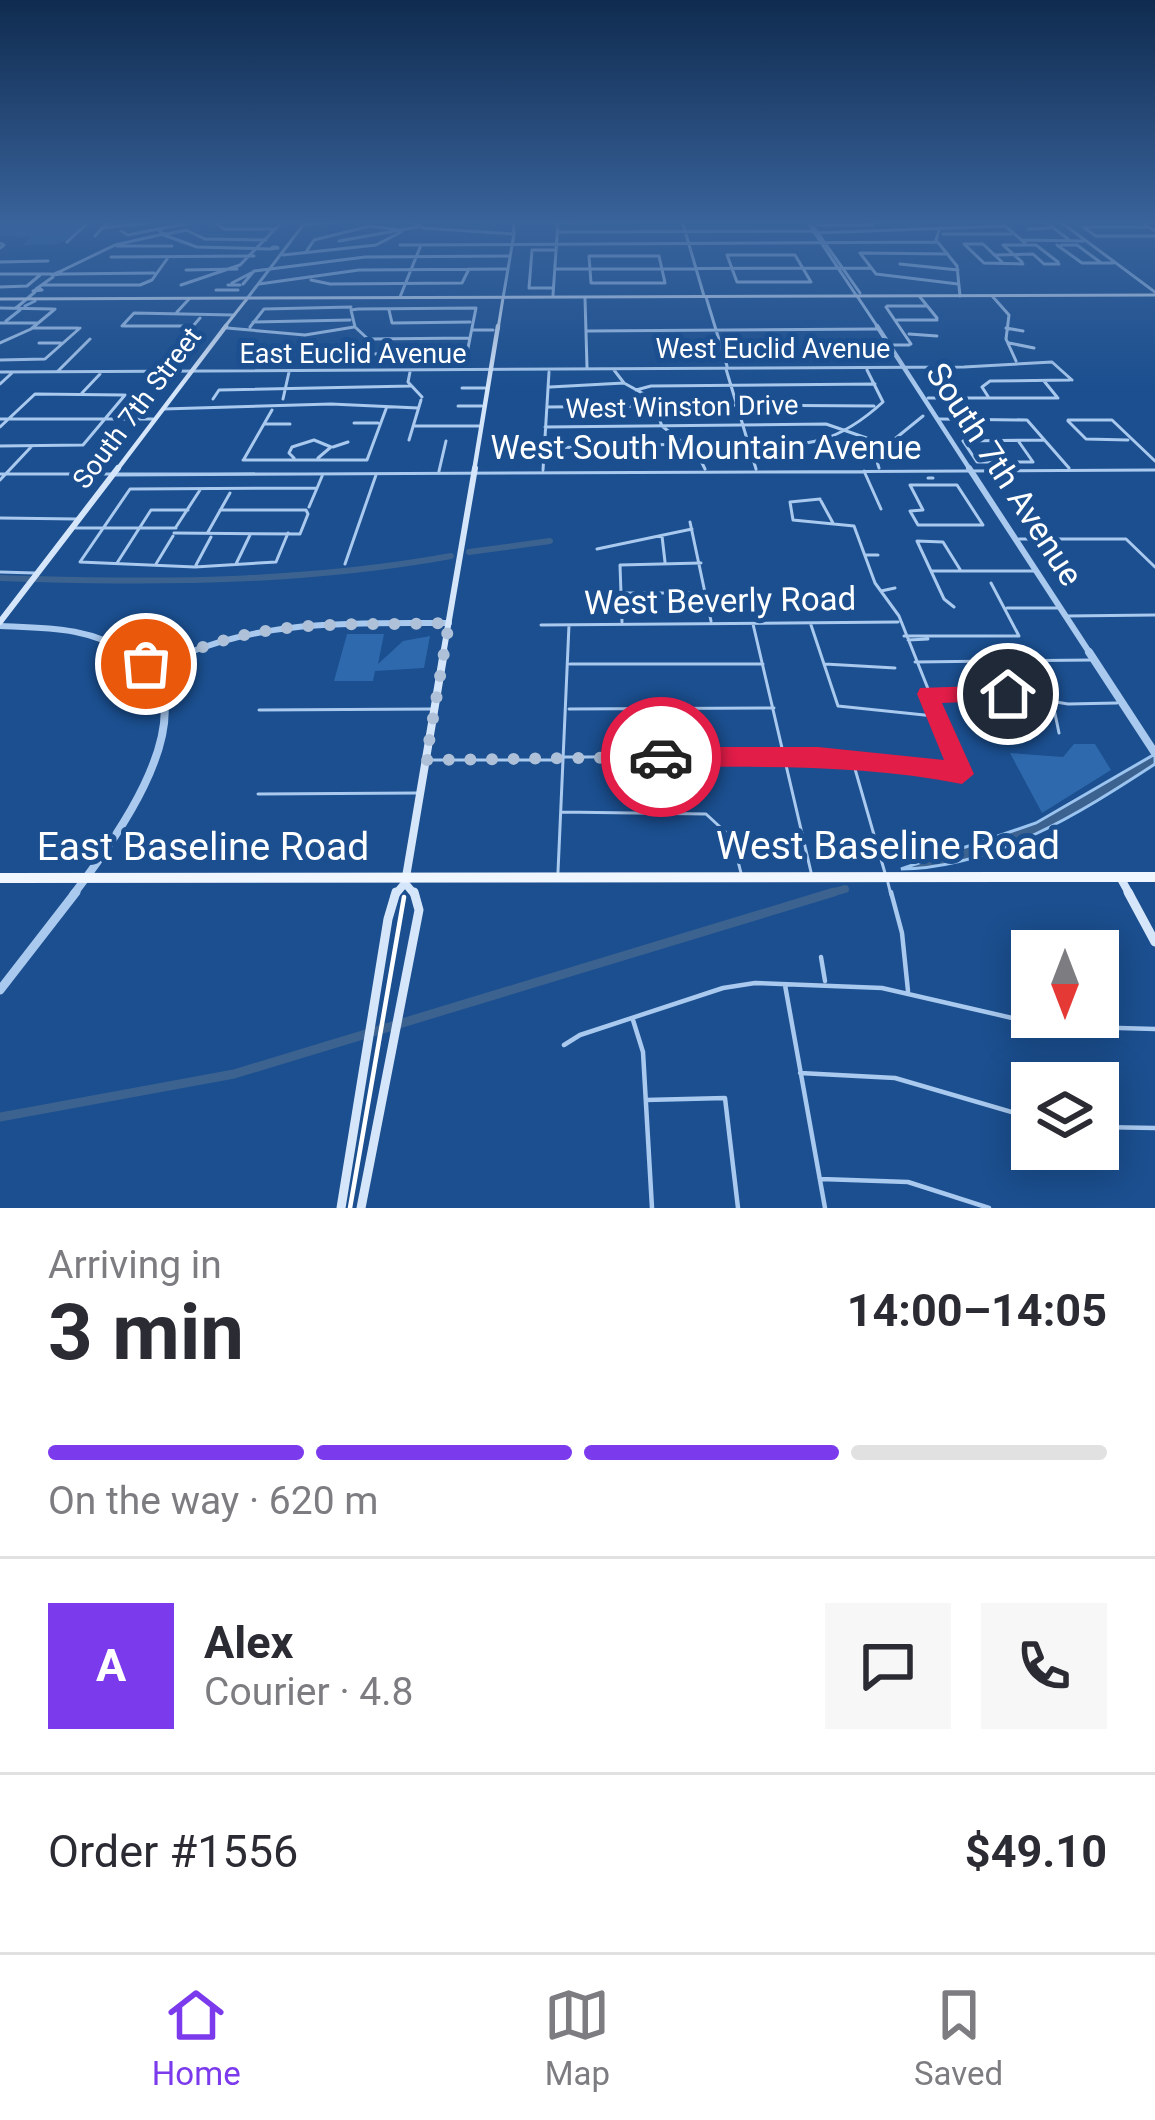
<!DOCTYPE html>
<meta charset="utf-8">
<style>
body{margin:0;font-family:Roboto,sans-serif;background:#f7f7f7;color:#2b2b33;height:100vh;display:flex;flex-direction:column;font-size:45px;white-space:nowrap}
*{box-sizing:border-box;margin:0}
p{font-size:39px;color:#7c7c81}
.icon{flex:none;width:66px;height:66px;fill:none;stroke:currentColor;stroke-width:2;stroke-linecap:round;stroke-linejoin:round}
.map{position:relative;height:1208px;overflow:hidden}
.details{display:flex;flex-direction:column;background:#fff;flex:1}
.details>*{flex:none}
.needle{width:78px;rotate:180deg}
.controls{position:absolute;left:1011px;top:930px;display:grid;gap:24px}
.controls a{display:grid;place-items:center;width:108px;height:108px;border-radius:0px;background:#fff;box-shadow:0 6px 30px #0003;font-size:60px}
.pin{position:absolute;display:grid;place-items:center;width:102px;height:102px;color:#fff;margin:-51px;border:6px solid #fff;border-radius:50%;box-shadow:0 3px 12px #0007}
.courier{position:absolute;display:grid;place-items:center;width:120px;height:120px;margin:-60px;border:9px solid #e11d48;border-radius:50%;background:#fff;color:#222;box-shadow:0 3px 15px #0007}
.summary em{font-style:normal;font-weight:700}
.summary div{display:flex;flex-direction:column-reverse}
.summary{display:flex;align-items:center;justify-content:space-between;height:204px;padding:0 48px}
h1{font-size:78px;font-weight:700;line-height:90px}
.bar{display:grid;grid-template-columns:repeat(4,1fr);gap:18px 12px;align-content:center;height:144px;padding:0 48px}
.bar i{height:15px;border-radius:9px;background:#e1e1e2}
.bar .selected{background:#7c3aed}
.bar p{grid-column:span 4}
.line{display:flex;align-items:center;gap:30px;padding:0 48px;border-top:3px solid #e1e1e2}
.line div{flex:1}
.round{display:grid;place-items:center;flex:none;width:126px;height:126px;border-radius:0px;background:#f7f7f7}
.menu{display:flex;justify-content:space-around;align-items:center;height:168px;border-top:3px solid #e1e1e2;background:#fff;font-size:33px;color:#7c7c81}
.menu a{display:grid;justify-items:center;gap:6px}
.menu .selected{color:#7c3aed}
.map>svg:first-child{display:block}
.green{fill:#2e69ad}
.water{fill:#3c6290;stroke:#9cc4f0;stroke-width:3}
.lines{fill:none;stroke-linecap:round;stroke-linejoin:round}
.stream{stroke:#9cc4f0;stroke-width:3}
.canal-far2{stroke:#3c6290;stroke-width:6}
.canal-far1{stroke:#3c6290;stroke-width:8}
.canal{stroke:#3c6290;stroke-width:9}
.minor-far1{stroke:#a9c9ee;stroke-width:3}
.minor{stroke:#a9c9ee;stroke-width:4.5}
.tertiary-far4{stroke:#a9c9ee;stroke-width:3}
.tertiary-far3{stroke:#a9c9ee;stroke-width:4.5}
.tertiary-far2{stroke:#a9c9ee;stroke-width:6}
.tertiary-far1{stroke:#a9c9ee;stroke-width:8}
.tertiary{stroke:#a9c9ee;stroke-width:9}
.secondary-far4{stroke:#d6e6fa;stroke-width:3}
.secondary-far3{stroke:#d6e6fa;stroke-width:4.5}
.secondary-far2{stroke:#d6e6fa;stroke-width:6}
.secondary-far1{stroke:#d6e6fa;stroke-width:8}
.secondary{stroke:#d6e6fa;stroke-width:9}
.primary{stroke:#f0f6ff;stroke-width:10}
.tram{stroke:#fff;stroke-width:4.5}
.route{fill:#e11d48}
.done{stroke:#afc1d8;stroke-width:12;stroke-dasharray:0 21.6}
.labels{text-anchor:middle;stroke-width:10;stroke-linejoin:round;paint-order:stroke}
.far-street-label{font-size:27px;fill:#fff;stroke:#1b4f8f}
.street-label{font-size:33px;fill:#fff;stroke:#1b4f8f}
.near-street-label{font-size:39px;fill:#fff;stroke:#1b4f8f}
</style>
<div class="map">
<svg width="1155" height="1208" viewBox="0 0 1155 1208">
<rect width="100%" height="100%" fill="#1b4f8f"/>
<path class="green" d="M0 220H97L98 221 58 244 22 245 31 237 0 236Z
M347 634H384L378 664 403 641 430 636 424 668 375 671 373 681H334Z
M1074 744H1095L1111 770 1042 813 1010 753 1063 757Z"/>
<path class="water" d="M1155 754V764C1080 813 993 868 901 869L1036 823Z"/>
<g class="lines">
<path class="stream" d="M573 220H582
M520 221 567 220
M67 242 91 220
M25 306 35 301
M6 321 20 310"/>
<path class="canal-far2" d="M469 552 550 541
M0 578 29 579
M35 579C175 583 313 581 451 556"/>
<path class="canal-far1" d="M824 895 845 889"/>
<path class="canal" d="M0 1117 234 1074 834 892"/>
<path class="minor-far1" d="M112 220 102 228 170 220
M513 220 514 234
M999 220 1046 222
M1058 220 1155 292
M870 222 986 221
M1142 222 1155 231
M1144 222H1155
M215 223 224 229H276
M215 223 231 220
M808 223 856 295
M1047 223 1068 239
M683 224 704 296
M817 225H873
M813 226 860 293
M940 227 936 240 957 266 960 296
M1083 227 1096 236H1155
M1085 227H1148
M1028 229 1050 228
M121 231 128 235 158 229
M559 232 813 231
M161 233 167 234 159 235Z
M162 233 158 229 186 224 183 220
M814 233 1005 226 1025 243
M167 234 186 230 205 239 266 240
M943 234H1011
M164 235 197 247 270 249
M95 236 101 229
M1022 240 1084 241
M339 241 417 227
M0 243 4 245 0 248
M964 244 984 263 1023 264
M965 244H983L1002 262
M400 245 937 242
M1003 245H1036L1058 262
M1003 245 1022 262
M1057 245 1082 263H1113
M1061 245H1077L1100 262
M117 246H172
M273 247H277L278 248 270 249Z
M306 252 314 240 370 226 400 230
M860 253 876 274 958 284
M862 253 948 254
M283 255 376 245 401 232
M727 255H795L811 282H737Z
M994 255 1033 254 1044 264H1059
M589 256H659L665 283H591Z
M111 257 254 256
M0 262 48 261
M900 264 958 270
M557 269 871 268
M186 270 237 269
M59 272 115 245 159 235
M59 272 62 274 52 275Z
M0 274H52
M62 274 154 273
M311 280 330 284 462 283 469 269
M232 283 251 273
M243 284 254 271 365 257 510 256
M259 284 359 270 506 269
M43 285H140L152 280 167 259
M181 285 240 265 284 220
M228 285H240
M0 287 27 286 40 275
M39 288 42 290 33 291Z
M552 288H529L532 250H554
M36 289 53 277
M216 290H238
M553 295 558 222 807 221
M400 297 421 245
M706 297 727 366
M920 297 937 318
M993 297 1009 315 1006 339 1016 361
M585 298 587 367
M887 306H927
M886 307 911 344
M0 308 53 309
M16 308 35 292
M351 310 358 309
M351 310 355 327 368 339 366 354 467 353 476 308 358 309
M351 310 358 309
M389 310 392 323 470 322
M177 312 189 299
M897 320H937
M253 322 350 320
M0 323H37
M122 326 134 313 234 315
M124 326H193L200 318
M250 327 264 309 351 307
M34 328H78
M227 328 305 335 354 327
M1006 328 1023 331
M473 330H493
M587 331 878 329
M909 334 937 336
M370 339 469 338
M0 343 31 329 55 309
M39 343H61
M1009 343 1034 348
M889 345H909
M0 360 45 359 80 328
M726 369 756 469
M614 370 624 383 651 398 662 426 698 455 705 469
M930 370 949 397
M58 371 90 339
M0 372 964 367 1052 362 1072 380
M410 372 408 382 422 397
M1044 381 1057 397
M0 384 12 373
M550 387 624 383
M462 388H485
M636 390 651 386 875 384
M82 393 100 374
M928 398H1058
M989 398 982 387 990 381 1070 380
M213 399 219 390 411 386
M283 399 289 372
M696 405 874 406
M458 406H482
M547 407 653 406
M163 409 331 404 418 408
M0 419H153
M939 419 1027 420 1069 468
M1068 420H1112L1155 461
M1068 421 1086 439 1128 440
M354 423H378
M266 424H290
M413 426H479
M0 427 35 394 124 395
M545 427 826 424 887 445
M409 440 421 400
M1019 442 1033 462
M0 446 83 445 125 395
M749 446C809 446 837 444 883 402L867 370
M333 447 348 442
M544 448 685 444
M294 458 289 453 292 447 314 440 331 447 318 458
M244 459 272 410
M243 460H367L386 409
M1033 462H977L963 441 1044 440
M879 468 875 455 923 416
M543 470 549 372
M439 471 446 441
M864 471 881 509
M0 474H317
M114 475 1155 470
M928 478H933
M0 480 31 447
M910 485H957L983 525H918L910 511 923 510Z
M821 501 833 523
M309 507 323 474
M0 518 77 519
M690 522 711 621
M176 527 200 490
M76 528H176
M208 532 230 493
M174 533 300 534 308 514 306 510H220
M288 533 276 562 195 567 80 562 130 489 317 488
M662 536 665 562
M1019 539H1126L1155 567
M597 549 692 529
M866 555H878
M117 563 151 510H188
M156 564 173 536
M236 564 250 535
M345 564 376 475
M196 565 211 537
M932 571H1036
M0 572 35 573
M881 591 895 588
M622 593H702
M954 607 944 599 917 541 943 542 961 571
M1007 608H1057
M1067 616 1155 615
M622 622 620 565 701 563
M753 624 811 872
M541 625 898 622
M811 625 838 706 934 716
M904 636H1019L991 583
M908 640 928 639
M915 662 1092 660
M570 664H763
M825 664 895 668
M929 694H1008L1068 704 1117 703
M982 695 1004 740
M1053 704 1059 733
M569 709 774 708
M259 710 433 709
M562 757C695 757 831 748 962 774L899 616 875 583 854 526 793 520 790 502 820 499
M428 760H561
M853 762 885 873
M258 794 418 793
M561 812 706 814 732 838 741 873
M558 872 569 625
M888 883 891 895"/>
<path class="minor" d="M891 892 902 933 908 991
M821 957 825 981
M785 985 825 1208
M633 1020 643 1052 652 1208
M564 1045 580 1035 723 988 755 983 882 988 1047 1026 1155 1029
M800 1073 895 1078 1032 1118
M646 1100 725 1098 738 1208
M1098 1127 1155 1128
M821 1179 908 1182 989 1208"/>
<path class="tertiary-far4" d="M410 220 423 228 514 234 503 298
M857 296 879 329
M246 300 303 225 349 220"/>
<path class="tertiary-far3" d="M877 326 971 471"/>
<path class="tertiary-far2" d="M969 468 1091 655
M0 626C47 628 92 627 131 655
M183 655C268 619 359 623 449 623"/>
<path class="tertiary-far1" d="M1089 652 1155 753
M150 670 190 652
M73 895C109 848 200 727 150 668 145 662 134 657 127 652"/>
<path class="tertiary" d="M0 990 76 892"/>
<path class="secondary-far4" d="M0 299 1155 295
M223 329 246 300
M498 329 503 298"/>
<path class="secondary-far3" d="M116 471 226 326
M474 471 498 326"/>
<path class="secondary-far2" d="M0 622 118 468
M443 655 475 468"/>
<path class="secondary-far1" d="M1120 877 1130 895
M405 883 415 895
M395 895 405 883 444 652"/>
<path class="secondary" d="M1128 892 1155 942
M341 1208 388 919 396 892
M361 1208 419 910 414 892"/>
<path class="primary" d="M0 878 1155 877"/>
<path class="tram" d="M350 1208 404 897"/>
</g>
<linearGradient id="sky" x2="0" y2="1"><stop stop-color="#0f2b4f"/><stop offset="0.57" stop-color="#39639b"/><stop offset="1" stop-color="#39639b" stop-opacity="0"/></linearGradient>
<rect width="1155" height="389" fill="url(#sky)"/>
<path class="route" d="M1008 685 1019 694 1016 700 942 703 974 774 962 784C862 764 762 767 661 767L649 757 661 747H818L944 760 917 694 920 688Z"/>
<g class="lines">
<path class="done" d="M146 664 150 670C259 614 332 627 449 623L426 760 661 757"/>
</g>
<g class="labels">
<g class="far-street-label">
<text x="773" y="358">West Euclid Avenue</text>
<text x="353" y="363">East Euclid Avenue</text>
<text transform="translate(682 407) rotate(-1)" y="9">West Winston Drive</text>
<text transform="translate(137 408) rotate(-53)" y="9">South 7th Street</text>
</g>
<g class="street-label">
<text x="706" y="459">West South Mountain Avenue</text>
<text transform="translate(1005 474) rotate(57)" y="12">South 7th Avenue</text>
<text transform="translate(720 600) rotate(-1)" y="12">West Beverly Road</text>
</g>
<g class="near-street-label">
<text x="888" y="859">West Baseline Road</text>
<text x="203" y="860">East Baseline Road</text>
</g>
</g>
</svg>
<div class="controls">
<a><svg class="needle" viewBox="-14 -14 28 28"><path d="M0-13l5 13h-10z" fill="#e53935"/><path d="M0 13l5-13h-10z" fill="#7c7c81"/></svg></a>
<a><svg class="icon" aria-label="layers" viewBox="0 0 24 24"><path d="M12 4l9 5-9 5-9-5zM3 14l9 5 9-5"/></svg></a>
</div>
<div class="pin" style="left:146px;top:664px;background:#ea580c"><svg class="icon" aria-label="bag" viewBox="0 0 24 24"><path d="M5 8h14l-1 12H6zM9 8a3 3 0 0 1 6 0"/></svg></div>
<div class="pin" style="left:1008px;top:694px;background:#1f2937"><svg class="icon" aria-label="home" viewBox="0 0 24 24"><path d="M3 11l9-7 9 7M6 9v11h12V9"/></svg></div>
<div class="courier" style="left:661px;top:757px"><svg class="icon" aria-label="car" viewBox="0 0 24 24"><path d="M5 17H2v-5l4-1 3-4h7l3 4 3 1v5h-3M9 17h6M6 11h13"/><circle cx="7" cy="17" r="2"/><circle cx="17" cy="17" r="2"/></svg></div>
</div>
<section class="details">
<div class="summary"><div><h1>3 min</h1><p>Arriving in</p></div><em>14:00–14:05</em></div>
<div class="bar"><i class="selected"></i><i class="selected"></i><i class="selected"></i><i></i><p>On the way · 620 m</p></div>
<div class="line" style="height:216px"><b class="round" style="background:#7c3aed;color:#fff">A</b><div><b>Alex</b><p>Courier · 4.8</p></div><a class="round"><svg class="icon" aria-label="chat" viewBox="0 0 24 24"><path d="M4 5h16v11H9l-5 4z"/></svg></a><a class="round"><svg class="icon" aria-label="phone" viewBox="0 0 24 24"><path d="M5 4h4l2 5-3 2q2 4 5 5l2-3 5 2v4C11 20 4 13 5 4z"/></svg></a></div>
<div class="line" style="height:156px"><div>Order #1556</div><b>$49.10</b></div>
</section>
<nav class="menu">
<a class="selected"><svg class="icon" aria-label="home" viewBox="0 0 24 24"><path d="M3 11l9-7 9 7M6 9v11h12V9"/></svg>Home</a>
<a><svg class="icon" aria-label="map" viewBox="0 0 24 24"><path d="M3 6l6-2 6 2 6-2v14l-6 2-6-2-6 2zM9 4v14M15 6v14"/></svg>Map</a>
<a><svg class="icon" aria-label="saved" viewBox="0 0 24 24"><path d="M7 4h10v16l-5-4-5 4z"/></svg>Saved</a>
</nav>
